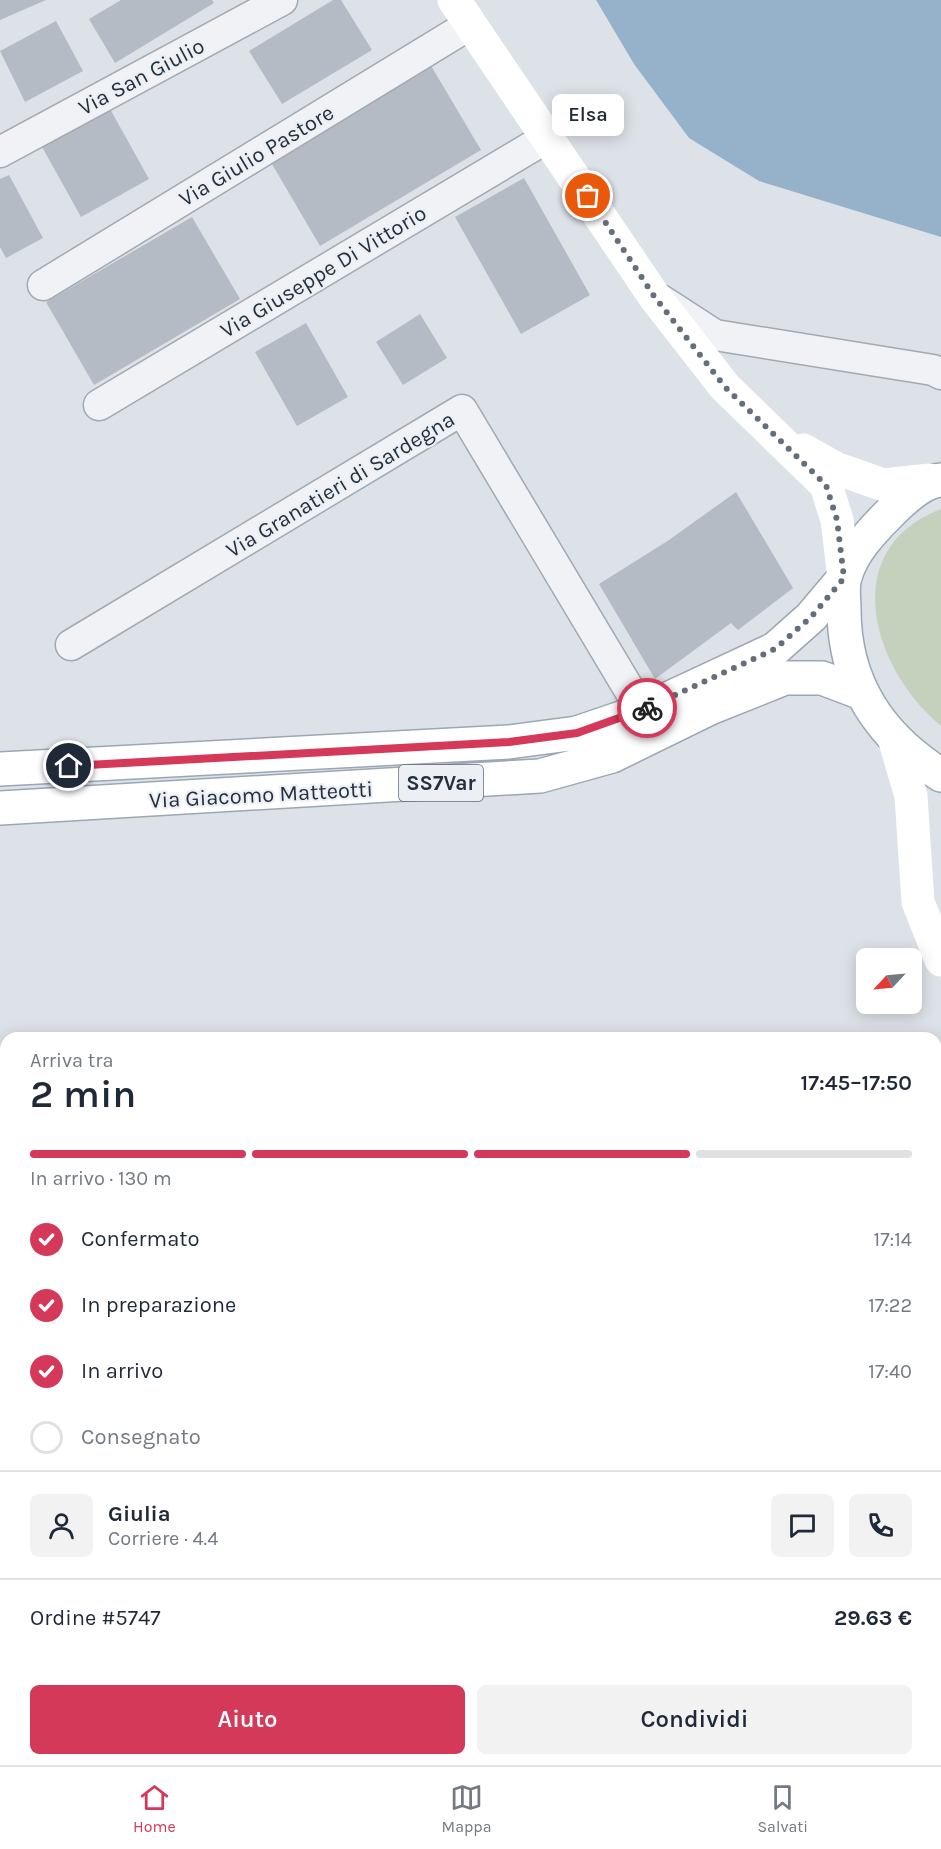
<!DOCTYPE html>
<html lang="it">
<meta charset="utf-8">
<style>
body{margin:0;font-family:Karla,sans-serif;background:#f2f2f3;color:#1f2937;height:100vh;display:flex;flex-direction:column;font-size:22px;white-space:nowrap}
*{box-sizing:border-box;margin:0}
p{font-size:20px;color:#747a83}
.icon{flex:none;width:33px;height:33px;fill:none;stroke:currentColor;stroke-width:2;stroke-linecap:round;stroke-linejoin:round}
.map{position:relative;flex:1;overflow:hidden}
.drawer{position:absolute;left:0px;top:1032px;width:942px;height:734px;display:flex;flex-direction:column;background:#fff;border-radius:18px 18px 0 0;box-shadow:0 3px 15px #0003}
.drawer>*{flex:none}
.needle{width:39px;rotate:244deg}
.buttons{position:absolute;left:856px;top:948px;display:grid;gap:12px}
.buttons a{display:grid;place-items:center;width:66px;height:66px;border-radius:9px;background:#fff;box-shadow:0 3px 15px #0003;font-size:30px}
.pin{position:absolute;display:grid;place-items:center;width:51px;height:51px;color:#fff;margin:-26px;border:3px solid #fff;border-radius:50%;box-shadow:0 2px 6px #0007}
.courier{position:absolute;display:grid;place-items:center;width:60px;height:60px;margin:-30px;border:4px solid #d5395a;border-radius:50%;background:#fff;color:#222;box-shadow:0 2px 8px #0007}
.bubble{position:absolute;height:42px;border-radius:9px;background:#fff;box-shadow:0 3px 15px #0003;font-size:20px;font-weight:600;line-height:42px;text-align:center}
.head em{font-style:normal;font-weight:600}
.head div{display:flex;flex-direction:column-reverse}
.head{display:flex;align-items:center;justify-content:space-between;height:102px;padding:0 30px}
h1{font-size:39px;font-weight:600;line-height:45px}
.bar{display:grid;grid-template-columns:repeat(4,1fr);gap:9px 6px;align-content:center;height:72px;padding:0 30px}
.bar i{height:8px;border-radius:4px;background:#e0e1e3}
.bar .selected{background:#d5395a}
.bar p{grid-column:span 4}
.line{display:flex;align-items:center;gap:15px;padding:0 30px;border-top:2px solid #e0e1e3}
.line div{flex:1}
.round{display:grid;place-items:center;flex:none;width:63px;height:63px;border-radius:9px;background:#f2f2f3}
ol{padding:0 30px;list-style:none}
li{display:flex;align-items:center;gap:18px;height:66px}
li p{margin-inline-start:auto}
li .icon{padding:6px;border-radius:50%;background:#d5395a;color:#fff;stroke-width:4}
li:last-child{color:#747a83}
li i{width:33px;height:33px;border:3px solid #e0e1e3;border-radius:50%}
.action{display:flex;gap:12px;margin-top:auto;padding:12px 30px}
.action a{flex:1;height:69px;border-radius:9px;background:#d5395a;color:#fff;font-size:24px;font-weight:600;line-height:69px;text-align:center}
.action a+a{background:#f2f2f3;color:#1f2937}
.tab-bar{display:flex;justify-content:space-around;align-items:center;height:84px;border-top:2px solid #e0e1e3;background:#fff;font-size:16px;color:#747a83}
.tab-bar a{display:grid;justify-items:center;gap:3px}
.tab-bar .selected{color:#d5395a}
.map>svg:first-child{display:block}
.green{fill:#c4d2bd}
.water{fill:#95b2ca}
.building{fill:#b4bbc5}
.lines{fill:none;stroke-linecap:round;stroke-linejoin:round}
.street-casing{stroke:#a2a9b2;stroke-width:33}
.primary-casing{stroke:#9ba7b4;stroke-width:36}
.street{stroke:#f0f2f6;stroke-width:30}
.secondary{stroke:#fff;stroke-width:33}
.primary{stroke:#fff;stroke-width:33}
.done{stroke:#656e7a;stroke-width:6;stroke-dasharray:0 10.8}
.route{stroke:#d5395a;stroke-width:8}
.labels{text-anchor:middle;stroke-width:4.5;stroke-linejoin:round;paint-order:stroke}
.shield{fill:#ecf0f5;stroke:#616a76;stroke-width:1.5}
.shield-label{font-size:21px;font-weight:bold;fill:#25303f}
.street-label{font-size:22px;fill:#25303f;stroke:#ecf0f5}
</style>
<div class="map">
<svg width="941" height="1765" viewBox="0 0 941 1765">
<rect width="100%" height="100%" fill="#dde2e8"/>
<path class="green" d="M941 509V726C872 669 836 549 941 509Z"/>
<path class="water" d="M596 0H941V237L759 181 689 138 634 64Z"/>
<path class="building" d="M0 0H46L0 20Z
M121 0H212L214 3 115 63 89 19Z
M333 0H341L372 50 282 104 249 51Z
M56 21 83 71 25 102 0 51Z
M430 64 481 150 320 246 269 159Z
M109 107 149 179 81 217 41 145Z
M9 175 43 238 6 258 0 247V179Z
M524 178 590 295 521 334 455 217Z
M192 217 240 299 94 385 46 302Z
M420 314 447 358 403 385 376 342Z
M306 323 348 397 297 426 255 352Z
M736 492 793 588 738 630 731 623 655 679 599 584 669 540Z
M936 1446 941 1449V1548L936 1545Z"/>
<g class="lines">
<g class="street-casing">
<path id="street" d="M0 152 282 0
M43 285 469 25
M661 300 715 335 933 370 941 374
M99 405 548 137
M71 645 462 410 642 711
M0 1377 6 1372"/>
</g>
<g class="primary-casing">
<path id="primary" d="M941 480C922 481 902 501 889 514 871 532 852 552 845 577 842 586 844 600 844 609 844 683 879 736 941 775
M0 769 509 742 577 733 642 711 775 649 811 617 844 578
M0 808 540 776 612 756 710 708 785 678H822L859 692"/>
</g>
<use href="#street" class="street"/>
<path class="secondary" d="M454 0 654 296 725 387 826 485 837 520 844 578
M803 450 835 468 884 485 930 480
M894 738 911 796 918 902 941 960
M0 1349 6 1356
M936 1725H941"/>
<use href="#primary" class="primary"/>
</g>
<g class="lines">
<path class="done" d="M588 196 654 296 725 387 826 485 837 520 844 578 811 617 775 649 647 708"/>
<path class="route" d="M69 766 509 742 577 733 647 708"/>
</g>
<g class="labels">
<rect class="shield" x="399" y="765" width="84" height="36" rx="4.5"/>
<g class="shield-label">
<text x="441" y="790">SS7Var</text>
</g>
<g class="street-label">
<text transform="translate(141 76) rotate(-28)" y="8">Via San Giulio</text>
<text transform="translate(256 155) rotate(-31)" y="8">Via Giulio Pastore</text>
<text transform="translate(323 271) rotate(-31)" y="8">Via Giuseppe Di Vittorio</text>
<text transform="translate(340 484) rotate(-31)" y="8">Via Granatieri di Sardegna</text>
<text transform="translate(261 794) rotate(-3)" y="8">Via Giacomo Matteotti</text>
</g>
</g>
</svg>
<div class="buttons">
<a><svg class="needle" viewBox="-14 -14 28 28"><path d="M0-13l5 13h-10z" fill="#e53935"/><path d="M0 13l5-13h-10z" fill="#747a83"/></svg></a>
</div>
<div class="pin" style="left:588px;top:196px;background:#ea580c"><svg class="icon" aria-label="bag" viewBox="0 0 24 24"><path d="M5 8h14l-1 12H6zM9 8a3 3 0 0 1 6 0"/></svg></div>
<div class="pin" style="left:69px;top:766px;background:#1f2937"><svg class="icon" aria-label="home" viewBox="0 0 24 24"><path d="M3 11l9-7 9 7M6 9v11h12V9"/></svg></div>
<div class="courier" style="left:647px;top:708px"><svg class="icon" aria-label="bike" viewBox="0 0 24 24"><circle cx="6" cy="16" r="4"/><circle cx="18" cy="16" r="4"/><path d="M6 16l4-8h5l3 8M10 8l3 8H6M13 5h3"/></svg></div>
<div class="bubble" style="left:552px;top:94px;width:72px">Elsa</div>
<section class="drawer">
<div class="head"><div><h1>2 min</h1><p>Arriva tra</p></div><em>17:45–17:50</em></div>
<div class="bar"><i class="selected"></i><i class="selected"></i><i class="selected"></i><i></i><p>In arrivo · 130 m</p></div>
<ol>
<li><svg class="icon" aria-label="check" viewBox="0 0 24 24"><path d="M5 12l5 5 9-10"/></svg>Confermato<p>17:14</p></li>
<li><svg class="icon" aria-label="check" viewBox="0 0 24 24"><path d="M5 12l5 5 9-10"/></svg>In preparazione<p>17:22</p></li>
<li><svg class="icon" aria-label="check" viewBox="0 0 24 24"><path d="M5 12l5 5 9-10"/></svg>In arrivo<p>17:40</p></li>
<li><i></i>Consegnato</li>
</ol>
<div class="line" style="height:108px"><a class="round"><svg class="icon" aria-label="person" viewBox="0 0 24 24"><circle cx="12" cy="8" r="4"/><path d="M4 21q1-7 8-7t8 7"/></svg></a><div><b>Giulia</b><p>Corriere · 4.4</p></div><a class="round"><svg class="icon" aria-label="chat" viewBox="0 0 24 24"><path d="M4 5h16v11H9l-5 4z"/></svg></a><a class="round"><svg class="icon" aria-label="phone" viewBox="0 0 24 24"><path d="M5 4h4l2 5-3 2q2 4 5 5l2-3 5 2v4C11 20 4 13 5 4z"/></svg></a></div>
<div class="line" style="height:78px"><div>Ordine #5747</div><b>29.63 €</b></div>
<div class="action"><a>Aiuto</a><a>Condividi</a></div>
</section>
</div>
<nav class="tab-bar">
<a class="selected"><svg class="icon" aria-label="home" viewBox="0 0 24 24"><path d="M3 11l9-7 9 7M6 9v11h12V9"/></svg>Home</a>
<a><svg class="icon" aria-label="map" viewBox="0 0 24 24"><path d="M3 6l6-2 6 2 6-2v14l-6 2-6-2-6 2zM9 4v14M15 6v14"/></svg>Mappa</a>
<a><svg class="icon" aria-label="saved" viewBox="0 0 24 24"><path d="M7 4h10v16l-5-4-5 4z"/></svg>Salvati</a>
</nav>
